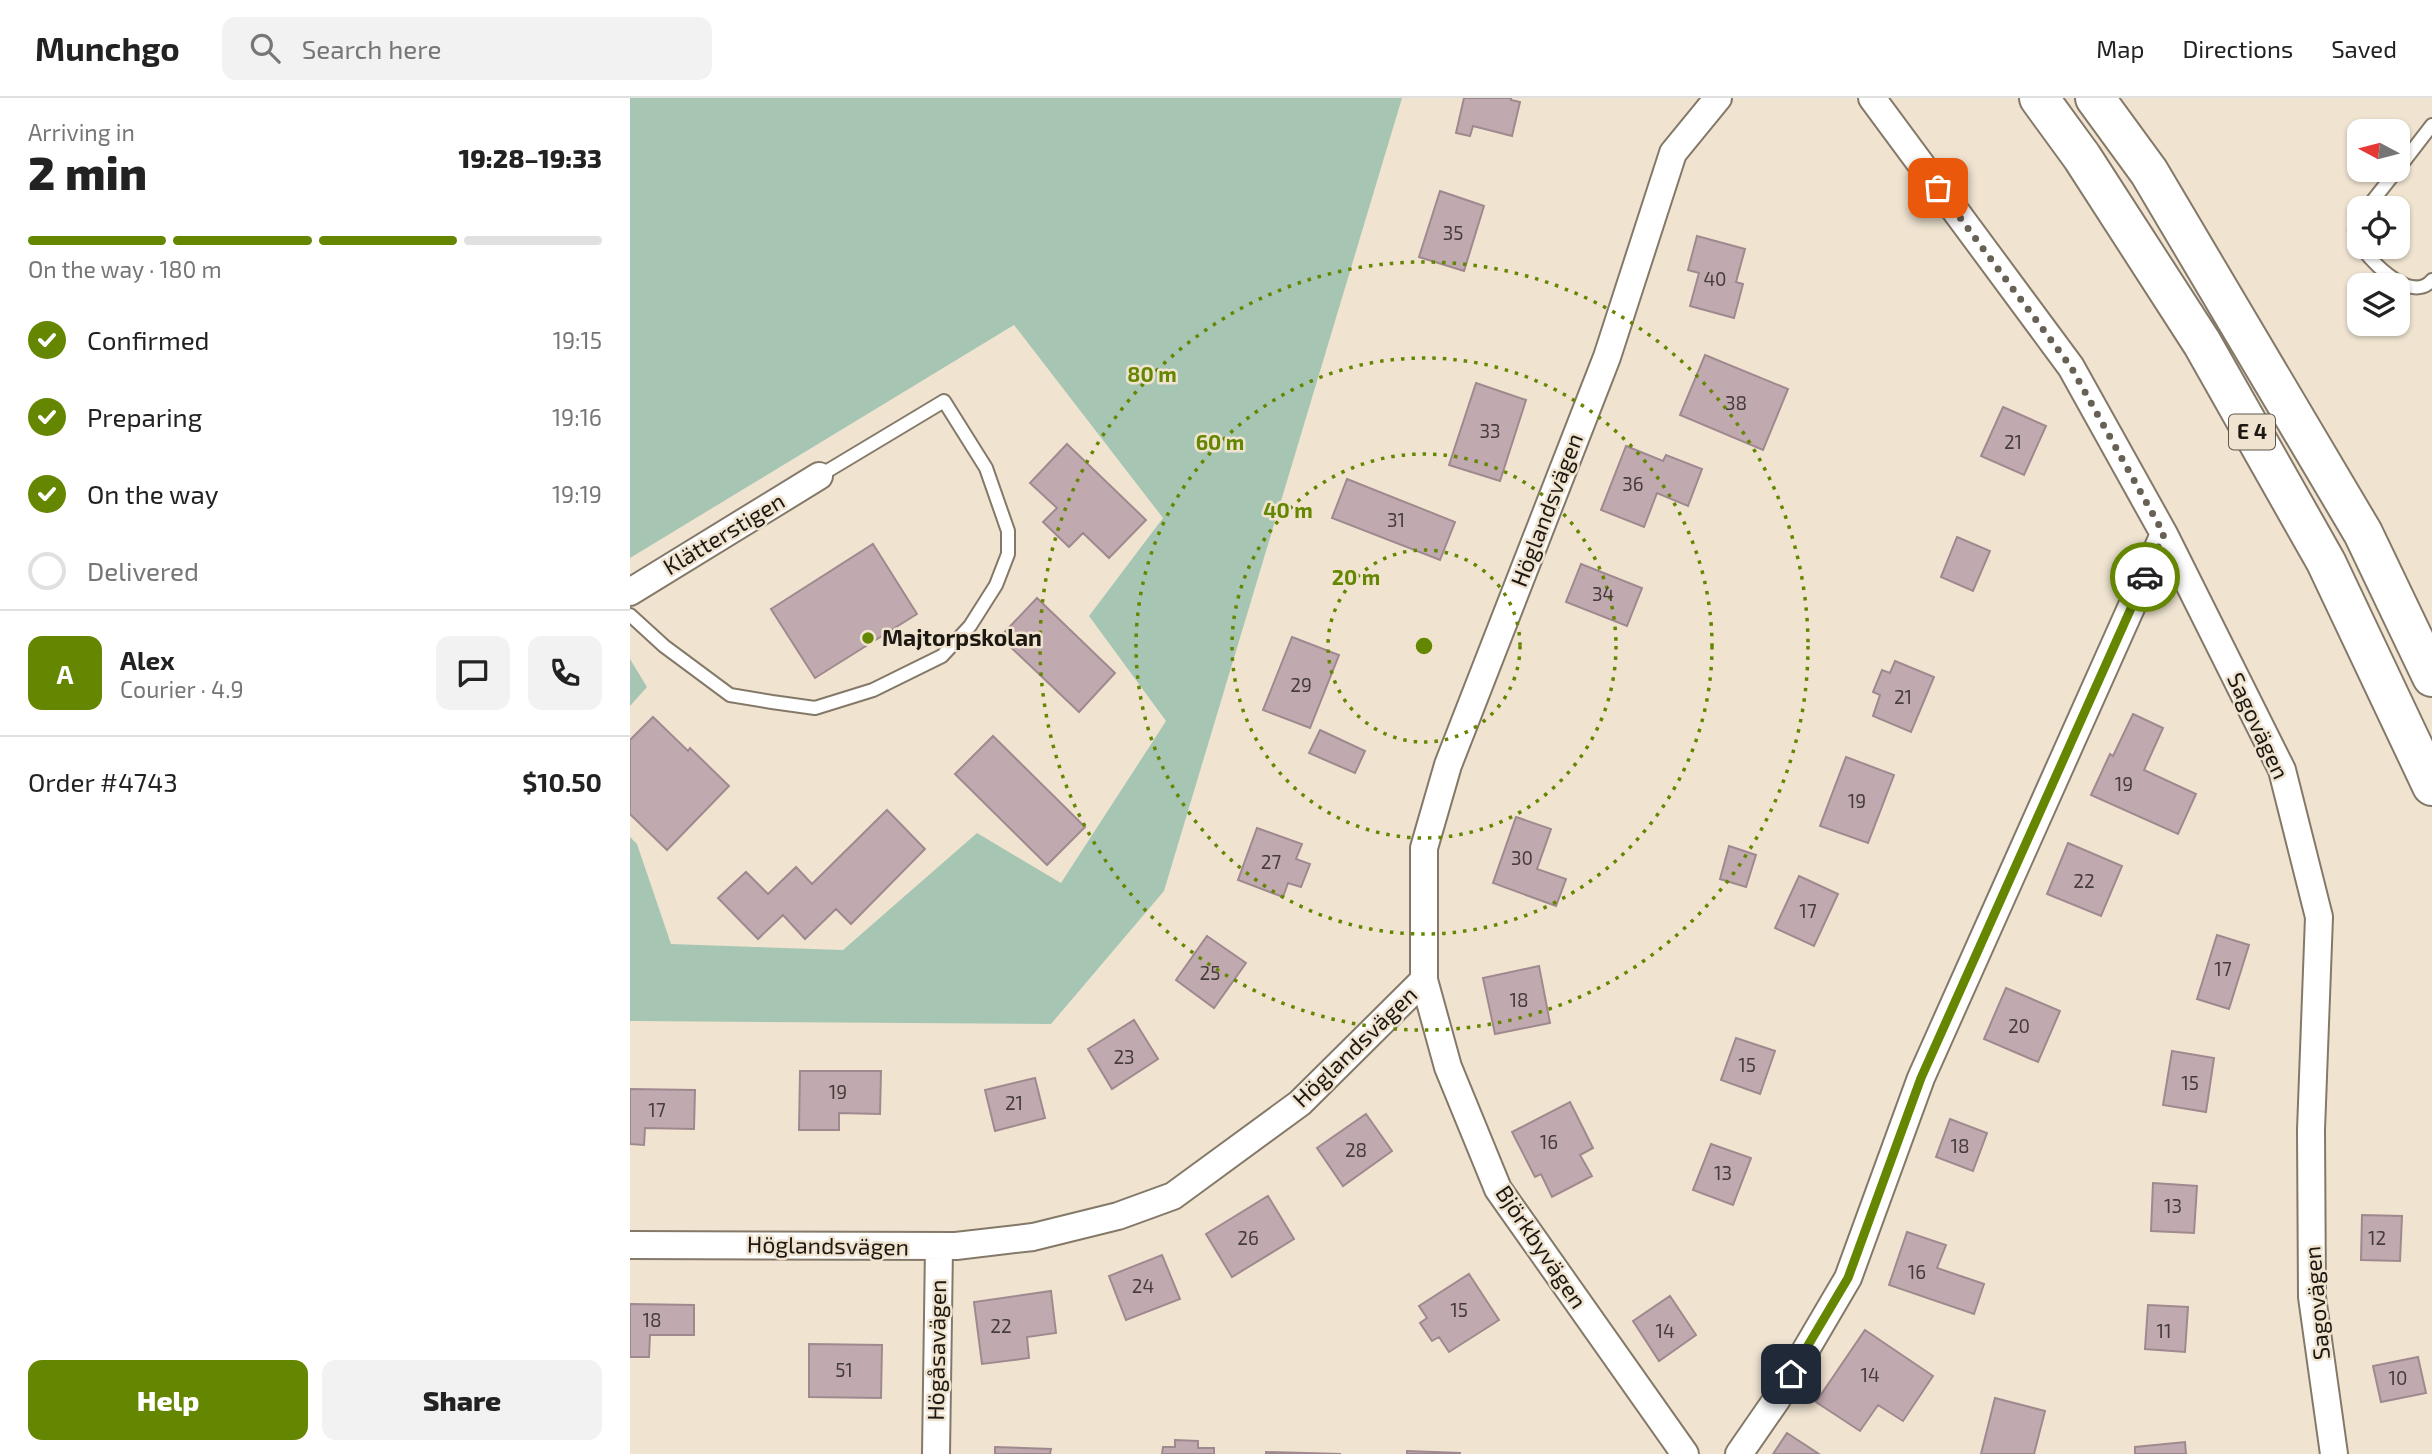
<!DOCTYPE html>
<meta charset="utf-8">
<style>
body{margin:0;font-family:"Exo 2",sans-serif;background:#f2f2f2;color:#222;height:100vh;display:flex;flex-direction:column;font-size:26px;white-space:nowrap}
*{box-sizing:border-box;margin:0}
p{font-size:23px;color:#767676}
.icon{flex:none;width:38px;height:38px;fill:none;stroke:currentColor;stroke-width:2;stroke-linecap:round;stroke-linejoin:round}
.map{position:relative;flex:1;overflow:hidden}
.sheet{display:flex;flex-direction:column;background:#fff;width:630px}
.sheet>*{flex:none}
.needle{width:46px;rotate:277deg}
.fabs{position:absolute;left:1717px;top:21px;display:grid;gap:14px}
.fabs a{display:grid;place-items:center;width:63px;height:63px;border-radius:14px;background:#fff;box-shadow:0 2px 5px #0004;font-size:35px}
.pin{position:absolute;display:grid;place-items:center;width:60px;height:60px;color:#fff;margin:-30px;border-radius:14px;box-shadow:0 4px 10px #0006}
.courier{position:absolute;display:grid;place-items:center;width:70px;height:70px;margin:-35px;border:5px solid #658601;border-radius:50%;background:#fff;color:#222;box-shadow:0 2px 9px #0007}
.overview em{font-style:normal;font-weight:800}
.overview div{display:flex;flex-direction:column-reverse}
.overview{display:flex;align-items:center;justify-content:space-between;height:119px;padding:0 28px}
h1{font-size:46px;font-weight:800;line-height:52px}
.bar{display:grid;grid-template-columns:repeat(4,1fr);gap:10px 7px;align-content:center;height:84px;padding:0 28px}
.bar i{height:9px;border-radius:5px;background:#e0e0e0}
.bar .on{background:#658601}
.bar p{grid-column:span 4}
.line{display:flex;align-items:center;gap:18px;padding:0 28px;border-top:2px solid #e0e0e0}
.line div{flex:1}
.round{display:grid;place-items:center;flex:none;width:74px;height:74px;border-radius:14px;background:#f2f2f2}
ol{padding:0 28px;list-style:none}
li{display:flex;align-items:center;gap:21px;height:77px}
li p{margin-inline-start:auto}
li .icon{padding:7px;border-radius:50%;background:#658601;color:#fff;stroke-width:4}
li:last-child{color:#767676}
li i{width:38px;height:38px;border:4px solid #e0e0e0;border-radius:50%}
.primary-button{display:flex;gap:14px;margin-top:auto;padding:14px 28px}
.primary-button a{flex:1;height:80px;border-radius:14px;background:#658601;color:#fff;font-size:28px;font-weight:800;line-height:80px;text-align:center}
.primary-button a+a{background:#f2f2f2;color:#222}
header{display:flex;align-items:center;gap:42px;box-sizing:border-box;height:98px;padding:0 35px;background:#fff;border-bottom:2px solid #e0e0e0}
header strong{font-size:33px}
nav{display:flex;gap:38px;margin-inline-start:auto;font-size:24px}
.search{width:490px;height:63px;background:#f2f2f2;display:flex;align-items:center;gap:18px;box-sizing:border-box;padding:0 24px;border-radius:14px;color:#767676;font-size:26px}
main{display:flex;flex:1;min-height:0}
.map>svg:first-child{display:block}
.green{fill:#a6c6b3}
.building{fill:#c1a9b0;stroke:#9f898f;stroke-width:2}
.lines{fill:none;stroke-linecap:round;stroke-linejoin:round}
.service-casing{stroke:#847968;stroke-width:16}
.minor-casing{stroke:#847968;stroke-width:30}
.motorway-casing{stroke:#847968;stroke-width:42}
.service{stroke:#fff;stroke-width:12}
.minor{stroke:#fff;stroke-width:26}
.motorway{stroke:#fff;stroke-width:38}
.done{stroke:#676055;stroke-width:7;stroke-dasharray:0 12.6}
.route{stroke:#658601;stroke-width:9}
.ring{fill:none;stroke:#658601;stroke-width:3.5;stroke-dasharray:3.5 7}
.poi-dot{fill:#658601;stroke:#f0e4d1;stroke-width:2.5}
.labels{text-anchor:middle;stroke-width:5;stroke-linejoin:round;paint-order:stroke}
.number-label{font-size:19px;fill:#463d3a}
.shield{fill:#f0e4d1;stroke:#5c564b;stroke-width:2}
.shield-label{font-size:21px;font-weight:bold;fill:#1d1912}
.street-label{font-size:23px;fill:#1d1912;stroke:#f0e4d1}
.poi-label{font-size:23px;font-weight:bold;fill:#1d1912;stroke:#f0e4d1;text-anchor:start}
.centre{fill:#658601;stroke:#f0e4d1;stroke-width:3.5}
.ring-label{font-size:21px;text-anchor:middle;font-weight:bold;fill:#658601;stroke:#f0e4d1;stroke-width:5;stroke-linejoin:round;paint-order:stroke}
</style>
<header>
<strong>Munchgo</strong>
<div class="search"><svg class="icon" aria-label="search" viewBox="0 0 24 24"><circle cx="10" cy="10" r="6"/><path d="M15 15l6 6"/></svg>Search here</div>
<nav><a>Map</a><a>Directions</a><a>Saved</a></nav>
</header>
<main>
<section class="sheet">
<div class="overview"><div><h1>2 min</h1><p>Arriving in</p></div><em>19:28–19:33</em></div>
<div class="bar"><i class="on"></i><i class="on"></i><i class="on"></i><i></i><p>On the way · 180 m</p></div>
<ol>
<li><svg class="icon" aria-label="check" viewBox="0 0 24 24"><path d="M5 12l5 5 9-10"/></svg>Confirmed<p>19:15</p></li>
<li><svg class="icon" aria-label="check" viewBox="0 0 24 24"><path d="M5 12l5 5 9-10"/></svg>Preparing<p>19:16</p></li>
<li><svg class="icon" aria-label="check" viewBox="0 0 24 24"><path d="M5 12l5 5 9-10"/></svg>On the way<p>19:19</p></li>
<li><i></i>Delivered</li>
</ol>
<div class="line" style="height:126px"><b class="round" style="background:#658601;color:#fff">A</b><div><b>Alex</b><p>Courier · 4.9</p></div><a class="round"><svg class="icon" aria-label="chat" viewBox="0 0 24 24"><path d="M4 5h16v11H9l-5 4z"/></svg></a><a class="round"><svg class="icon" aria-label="phone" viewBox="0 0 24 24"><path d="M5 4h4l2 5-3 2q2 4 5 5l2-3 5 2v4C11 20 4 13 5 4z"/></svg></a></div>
<div class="line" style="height:91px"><div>Order #4743</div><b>$10.50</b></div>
<div class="primary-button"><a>Help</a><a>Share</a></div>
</section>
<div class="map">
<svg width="1802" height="1356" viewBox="0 0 1802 1356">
<rect width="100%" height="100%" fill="#f0e4d1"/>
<path class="green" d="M0 0H772L534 793 421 926 0 923V739L7 746 41 846 213 852 347 735 431 785 536 623 459 518 533 420 384 227 0 460Z
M0 561 17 589 0 608Z"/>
<path class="building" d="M834 0H881V2L890 4 882 38 843 28 840 38 826 35Z
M810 93 854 108 834 173 789 159Z
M1067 138 1115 151 1106 184 1113 186 1104 220 1060 208 1069 175 1058 172Z
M1075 257 1158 291 1133 352 1050 317Z
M846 285 896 302 870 383 819 367Z
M1373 309 1416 328 1394 377 1351 358Z
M437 346 516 422 479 460 453 435 439 449 413 424 427 410 400 385Z
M996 348 1033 363 1036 357 1072 371 1058 408 1027 395 1014 429 971 412Z
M717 381 825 424 810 462 702 420Z
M1327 439 1360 453 1343 493 1311 479Z
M243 446 287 516 185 580 141 511Z
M951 466 1012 490 997 528 936 504Z
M407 500 485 575 449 614 370 539Z
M662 539 709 557 680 630 633 612Z
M1265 563 1304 579 1281 634 1243 618 1250 597 1243 594 1252 572 1260 575Z
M1503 616 1533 630 1514 672 1566 696 1548 736 1461 697 1480 656 1483 658Z
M23 619 58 653 60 650 99 688 37 752 0 716V642Z
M690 632 735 653 725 675 679 655Z
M363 638 455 729 417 767 325 676Z
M1216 659 1264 677 1238 745 1190 728Z
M257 712 295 751 221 826 206 811 175 841 153 817 128 841 88 800 116 774 138 796 166 769 182 786Z
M886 719 921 731 907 771 936 781 926 808 863 785Z
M627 730 672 746 666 761 680 766 671 789 658 785 653 799 608 782Z
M1438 745 1492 768 1471 818 1417 796Z
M1099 748 1126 757 1116 789 1090 781Z
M1169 778 1208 796 1184 848 1145 830Z
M1587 837 1619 847 1599 911 1567 901Z
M577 838 616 865 584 910 546 882Z
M909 868 920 925 865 936 853 880Z
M1376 890 1430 913 1408 964 1354 941Z
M504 922 528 961 482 991 458 951Z
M1106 940 1145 953 1130 996 1091 982Z
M1542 953 1584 960 1576 1014 1533 1007Z
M170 973H251L250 1016 209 1015V1032H169Z
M405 980 415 1020 365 1033 355 992Z
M0 991 65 992 64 1031 15 1030 14 1047 0 1046Z
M940 1004 963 1050 950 1057 962 1078 922 1099 911 1076 905 1079 882 1034Z
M736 1016 762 1053 713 1088 687 1050Z
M1320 1021 1357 1035 1343 1073 1306 1059Z
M1081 1046 1121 1060 1103 1107 1063 1092Z
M1523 1085 1567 1088 1564 1135 1521 1133Z
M638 1098 664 1141 602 1179 576 1136Z
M1732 1117 1772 1118 1770 1163 1731 1162Z
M1277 1134 1316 1147 1307 1170 1354 1186 1344 1216 1259 1187Z
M532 1157 550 1201 496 1222 479 1178Z
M839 1176 869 1222 819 1254 809 1239 802 1243 790 1225 797 1220 789 1208Z
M421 1193 426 1235 397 1239 399 1260 352 1266 344 1204Z
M1040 1198 1066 1237 1029 1263 1003 1223Z
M0 1206 64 1207V1237H20L19 1259H0Z
M1518 1207 1558 1209 1555 1254 1515 1251Z
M1235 1232 1303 1278 1273 1323 1248 1307 1230 1333 1186 1304Z
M179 1246 252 1247 251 1300 179 1299Z
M1788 1259 1796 1295 1751 1304 1743 1268Z
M1365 1300 1415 1313 1404 1356H1351Z
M1157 1335 1189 1356H1143Z
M545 1342 568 1343V1350H584V1356H532L533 1349H545Z
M1555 1344 1556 1356H1505V1349Z
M365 1349 421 1351 420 1356H365Z
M777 1353 830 1355V1356H777Z
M636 1354 711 1356H636Z"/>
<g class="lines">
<g class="service-casing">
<path id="service" d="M1768 71 1802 27
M1737 110 1767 72
M1729 121C1723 128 1724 137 1729 145
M1731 149C1744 166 1782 206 1802 182
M0 517 34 548 100 597 142 604 185 610 243 592 312 558 340 528 366 487 378 456V433L356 370 314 303 189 378"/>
</g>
<g class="minor-casing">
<path id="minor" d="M1242 0 1441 269 1534 436 1652 672 1689 819 1681 1032 1682 1199 1704 1356
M0 494 189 378
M0 1147 326 1148 403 1139 488 1118 543 1098 670 1005 794 882
M306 1356 309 1149
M1055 1356 868 1091 818 969 794 882V750L818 667 977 259 1043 55 1088 0
M1109 1356 1147 1301 1218 1180 1291 980 1534 436"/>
</g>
<g class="motorway-casing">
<path id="motorway" d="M1409 0 1452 59 1572 245 1696 464 1802 688
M1465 0 1519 74 1733 435 1802 579"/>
</g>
<use href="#service" class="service"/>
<use href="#minor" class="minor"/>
<use href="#motorway" class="motorway"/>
</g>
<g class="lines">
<path class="done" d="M1308 90 1441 269 1534 436 1515 479"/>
<path class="route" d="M1161 1276 1218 1180 1291 980 1515 479"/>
</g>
<g class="ring">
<circle cx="794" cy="548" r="96"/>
<circle cx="794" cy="548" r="192"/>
<circle cx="794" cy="548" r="288"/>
<circle cx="794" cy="548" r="384"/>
</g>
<circle class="poi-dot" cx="238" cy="540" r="7"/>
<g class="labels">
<g class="number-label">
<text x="823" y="142">35</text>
<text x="1085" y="188">40</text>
<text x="1106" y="312">38</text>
<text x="860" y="340">33</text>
<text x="1383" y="351">21</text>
<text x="1003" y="393">36</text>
<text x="766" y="429">31</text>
<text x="973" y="503">34</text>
<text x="671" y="594">29</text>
<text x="1273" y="606">21</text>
<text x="1494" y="693">19</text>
<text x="1227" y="710">19</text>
<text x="892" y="767">30</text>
<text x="641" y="771">27</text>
<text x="1454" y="790">22</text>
<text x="1178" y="820">17</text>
<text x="1593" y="878">17</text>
<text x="580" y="882">25</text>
<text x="889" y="909">18</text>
<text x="1389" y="935">20</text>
<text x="494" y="966">23</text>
<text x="1117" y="974">15</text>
<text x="1560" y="992">15</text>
<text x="208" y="1001">19</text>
<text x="384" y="1012">21</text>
<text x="27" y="1019">17</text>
<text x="919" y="1051">16</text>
<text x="1330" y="1055">18</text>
<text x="726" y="1059">28</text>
<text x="1093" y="1082">13</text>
<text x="1543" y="1115">13</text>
<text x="618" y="1147">26</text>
<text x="1747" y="1147">12</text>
<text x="1287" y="1181">16</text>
<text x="513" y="1195">24</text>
<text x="829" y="1219">15</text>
<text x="22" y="1229">18</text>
<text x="371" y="1235">22</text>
<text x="1035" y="1240">14</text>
<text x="1534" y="1240">11</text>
<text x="214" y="1279">51</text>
<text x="1240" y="1284">14</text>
<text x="1768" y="1287">10</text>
</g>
<rect class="shield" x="1599" y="316.5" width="46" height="35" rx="5"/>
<g class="shield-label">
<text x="1622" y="341">E 4</text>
</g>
<g class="street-label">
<text transform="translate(917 412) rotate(-69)" y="8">Höglandsvägen</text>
<text transform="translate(94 436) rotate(-31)" y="8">Klätterstigen</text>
<text transform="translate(1628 628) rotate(65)" y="8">Sagovägen</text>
<text transform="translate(725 949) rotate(-44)" y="8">Höglandsvägen</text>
<text transform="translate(198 1148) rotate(1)" y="8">Höglandsvägen</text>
<text transform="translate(911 1149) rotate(56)" y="8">Björkbyvägen</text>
<text transform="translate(1687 1205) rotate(-95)" y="8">Sagovägen</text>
<text transform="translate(307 1252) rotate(-89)" y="8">Högåsavägen</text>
</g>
<g class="poi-label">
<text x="252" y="548">Majtorpskolan</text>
</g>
</g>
<circle cx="794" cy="548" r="10" class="centre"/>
<g class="ring-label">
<text x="522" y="284">80 m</text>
<text x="590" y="352">60 m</text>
<text x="658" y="420">40 m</text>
<text x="726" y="487">20 m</text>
</g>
</svg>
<div class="fabs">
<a><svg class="needle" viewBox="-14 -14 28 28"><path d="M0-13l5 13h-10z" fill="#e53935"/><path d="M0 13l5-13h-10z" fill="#767676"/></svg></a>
<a><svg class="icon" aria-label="locate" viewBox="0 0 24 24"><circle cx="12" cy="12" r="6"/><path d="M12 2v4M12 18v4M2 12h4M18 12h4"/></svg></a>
<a><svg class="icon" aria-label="layers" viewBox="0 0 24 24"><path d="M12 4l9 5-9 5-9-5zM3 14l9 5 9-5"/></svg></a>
</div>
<div class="pin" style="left:1308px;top:90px;background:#ea580c"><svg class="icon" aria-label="bag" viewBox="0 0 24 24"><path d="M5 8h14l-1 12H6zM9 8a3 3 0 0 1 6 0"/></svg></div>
<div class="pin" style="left:1161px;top:1276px;background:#1f2937"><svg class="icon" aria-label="home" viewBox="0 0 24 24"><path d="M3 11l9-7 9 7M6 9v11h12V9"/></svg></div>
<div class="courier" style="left:1515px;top:479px"><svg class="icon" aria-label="car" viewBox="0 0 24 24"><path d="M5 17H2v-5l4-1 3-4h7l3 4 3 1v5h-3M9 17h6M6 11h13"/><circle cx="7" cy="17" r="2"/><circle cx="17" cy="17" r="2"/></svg></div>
</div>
</main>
